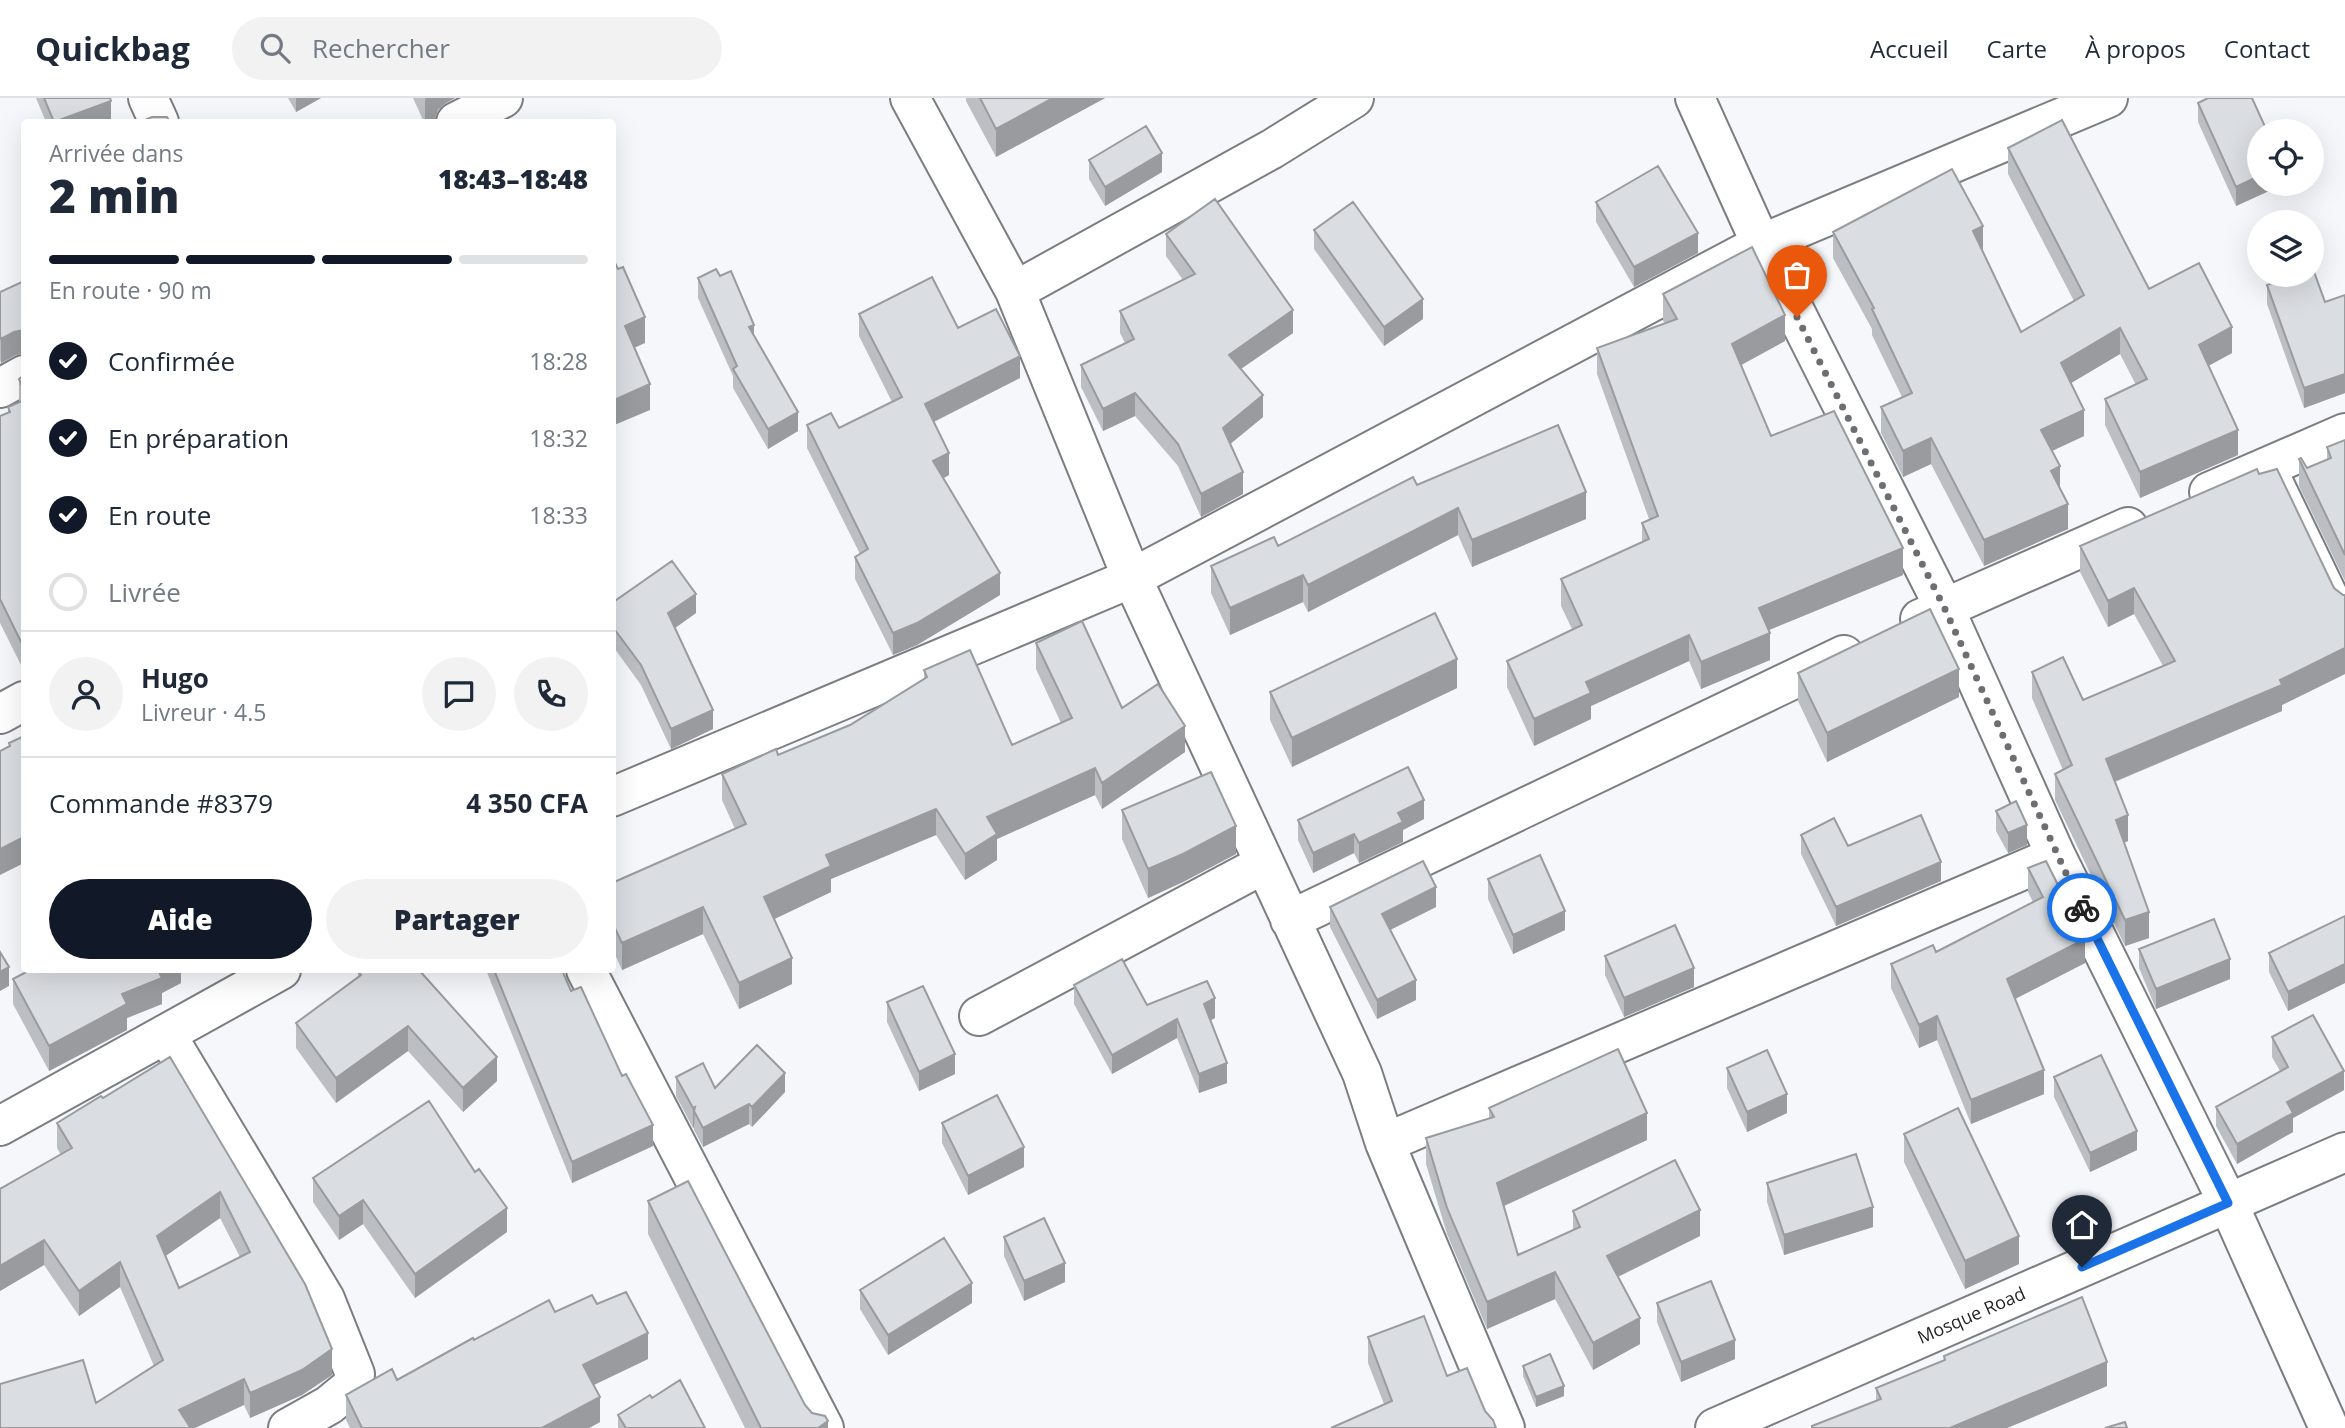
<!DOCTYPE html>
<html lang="fr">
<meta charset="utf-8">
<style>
body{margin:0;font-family:"Open Sans",sans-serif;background:#f2f2f3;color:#1f2937;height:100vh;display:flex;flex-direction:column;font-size:26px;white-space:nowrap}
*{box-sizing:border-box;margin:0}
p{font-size:23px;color:#747a83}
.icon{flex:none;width:38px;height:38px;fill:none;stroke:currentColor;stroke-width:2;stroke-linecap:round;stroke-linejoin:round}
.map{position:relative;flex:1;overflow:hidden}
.side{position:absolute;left:21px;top:21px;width:595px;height:854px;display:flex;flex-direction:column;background:#fff;border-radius:7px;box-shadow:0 7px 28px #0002}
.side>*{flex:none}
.tools{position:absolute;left:2247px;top:21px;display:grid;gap:14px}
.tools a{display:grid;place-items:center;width:77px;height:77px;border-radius:50%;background:#fff;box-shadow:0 7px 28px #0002;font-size:35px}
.pin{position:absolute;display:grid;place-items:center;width:60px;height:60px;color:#fff;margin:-72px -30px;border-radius:50% 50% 50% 0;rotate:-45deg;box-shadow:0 0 7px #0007}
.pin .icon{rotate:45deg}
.courier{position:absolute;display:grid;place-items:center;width:70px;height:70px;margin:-35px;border:5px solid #1a73e8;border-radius:50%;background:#fff;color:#222;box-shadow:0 2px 9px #0007}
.summary em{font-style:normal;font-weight:800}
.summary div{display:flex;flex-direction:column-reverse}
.summary{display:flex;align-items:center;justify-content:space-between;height:119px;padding:0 28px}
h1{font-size:46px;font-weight:800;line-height:52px}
.bar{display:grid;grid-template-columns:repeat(4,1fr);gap:10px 7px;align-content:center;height:84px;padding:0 28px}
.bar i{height:9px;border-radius:5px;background:#e0e1e3}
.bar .active{background:#111827}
.bar p{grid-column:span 4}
.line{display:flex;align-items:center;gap:18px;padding:0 28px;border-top:2px solid #e0e1e3}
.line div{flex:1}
.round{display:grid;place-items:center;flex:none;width:74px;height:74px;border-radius:37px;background:#f2f2f3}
ol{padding:0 28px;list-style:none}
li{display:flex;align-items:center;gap:21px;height:77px}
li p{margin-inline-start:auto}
li .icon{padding:7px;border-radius:50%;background:#111827;color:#fff;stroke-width:4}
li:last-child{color:#747a83}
li i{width:38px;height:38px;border:4px solid #e0e1e3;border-radius:50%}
.cta{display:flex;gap:14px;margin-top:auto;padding:14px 28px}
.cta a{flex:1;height:80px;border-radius:42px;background:#111827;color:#fff;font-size:28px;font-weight:800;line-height:80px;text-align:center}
.cta a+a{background:#f2f2f3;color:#1f2937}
header{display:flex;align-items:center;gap:42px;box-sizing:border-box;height:98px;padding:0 35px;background:#fff;border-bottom:2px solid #e0e1e3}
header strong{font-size:33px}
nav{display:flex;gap:38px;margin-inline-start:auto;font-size:24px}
.search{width:490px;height:63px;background:#f2f2f3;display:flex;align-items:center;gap:18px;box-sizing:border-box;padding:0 24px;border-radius:38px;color:#747a83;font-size:26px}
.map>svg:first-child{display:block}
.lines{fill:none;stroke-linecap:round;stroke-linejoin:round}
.service-casing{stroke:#7b7d80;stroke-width:23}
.minor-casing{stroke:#7b7d80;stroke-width:42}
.tertiary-casing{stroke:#7b7d80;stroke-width:42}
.service{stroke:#fff;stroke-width:19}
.minor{stroke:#fff;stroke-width:38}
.tertiary{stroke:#fff;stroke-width:38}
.wall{fill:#bbbec2;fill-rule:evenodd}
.shaded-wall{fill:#999b9e}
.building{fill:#dadde1;stroke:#999b9e;stroke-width:2;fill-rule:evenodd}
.done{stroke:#6c6e71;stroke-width:7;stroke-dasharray:0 12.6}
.route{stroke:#1a73e8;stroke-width:9}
.labels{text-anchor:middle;stroke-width:5;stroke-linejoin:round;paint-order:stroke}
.street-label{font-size:18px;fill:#232426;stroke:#fff}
</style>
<header>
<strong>Quickbag</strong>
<div class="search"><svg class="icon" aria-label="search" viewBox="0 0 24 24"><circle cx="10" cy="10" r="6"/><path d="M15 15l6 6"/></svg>Rechercher</div>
<nav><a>Accueil</a><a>Carte</a><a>À propos</a><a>Contact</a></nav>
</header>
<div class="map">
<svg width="2345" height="1330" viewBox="0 0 2345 1330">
<rect width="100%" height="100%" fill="#f5f7fb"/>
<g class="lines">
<g class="service-casing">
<path id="service" d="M2275 366 2345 511"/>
</g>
<g class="minor-casing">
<path id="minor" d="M910 0 1015 193 1132 480 1362 975 1385 1045 1505 1330
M1695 0 1761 146 1944 509 2056 758 2228 1105 2329 1330
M456 24 503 0
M1015 193 1272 51 1354 0
M0 290 24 277
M2209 394 2345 335
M1920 521 2128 429
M0 616 24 603
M612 699 1132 480 1761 146 2108 0
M1290 822 1844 557
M979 918 1264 766
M166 936 325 1201 355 1276 351 1289 329 1307 288 1330
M0 1028 281 872
M1385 1045 2056 758"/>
</g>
<g class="tertiary-casing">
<g id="tertiary">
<path d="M148 0 159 24"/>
<path d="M586 872 824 1330"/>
<path id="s1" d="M1715 1330 2345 1054"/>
</g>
</g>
<use href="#service" class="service"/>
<use href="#minor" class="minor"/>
<use href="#tertiary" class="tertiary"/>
</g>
<path class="wall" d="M36 0H110L111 22 104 24H46Z
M288 0H321L296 14Z
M413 0H455L446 5 438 12 435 21 428 24H424Z
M966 0H1105L996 59 966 3Z
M2198 5 2282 86V87L2236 108 2198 24Z
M2008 50 2149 191 2232 255 2208 268 2238 357 2140 400 2105 327V301L2136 287 2120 256 2071 285 2084 338 2052 353 2068 431 1984 468 1931 366 1903 379 1881 335V309L1902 299 1872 237V231L1833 160V134L1983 153 2021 234 2074 203 2008 76Z
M1089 62 1162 74 1105 108 1089 81Z
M1596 104 1698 155 1634 189 1596 124Z
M1314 132 1423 221 1384 248 1314 151Z
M1166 136 1293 235 1241 271 1263 319 1230 346 1243 396 1201 419 1178 368 1135 318 1103 333 1081 289V267L1125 245 1120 235V213L1183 182 1166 158Z
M698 180 754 237 798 333 768 351 733 290V278L698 200Z
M2267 187 2325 204 2345 197V295L2304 310 2267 206Z
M0 194 14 258 1 265 0 262Z
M1663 196 1785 243 1741 267 1771 338 1903 477 1769 532 1770 562 1701 591 1689 563 1591 608V621L1534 648 1507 589V563L1572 531 1561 508V481L1642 444V425L1649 421 1597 276V250L1665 225 1663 223Z
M859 216 958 230 1020 280 934 324 949 377 943 380 1000 497 917 547 893 557 855 481V459L860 456 807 350V327L839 330 892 304 859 238Z
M24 277V573L0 525V318L8 315V309L19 304V281Z
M2345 342V483L2299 388V361L2307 370 2327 362V349Z
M2259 376 2334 490 2343 497H2345V576L2282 607V613L2115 684 2128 743 2124 745 2149 840 2125 848 2055 702V676L2063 672 2032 600V574L2083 602 2163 568 2134 516 2108 529 2080 474V448Z
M1417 387 1586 421 1472 469 1458 437 1308 514 1303 504 1230 537 1211 495V468L1278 448Z
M612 505 696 515 675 530 713 631 671 651 641 587 612 547Z
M1036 545 1122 610 1185 654 1102 711 1095 697 997 741V762L965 782 936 737 831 781V794L774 821 792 886 739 911 703 836 622 872 612 850V785L735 731 722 702V676L778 657 850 627 924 581V572L1012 647 1061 625 1036 571Z
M1798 575 1959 599 1827 664 1798 603Z
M1457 590 1292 669 1270 622V594Z
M1122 712 1236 756 1183 784 1148 800 1122 741Z
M1996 713 2027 747 2008 755 1996 733Z
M1424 721 1403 732V744L1359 765 1354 755 1313 775 1298 742V722Z
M1801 737 1941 783 1836 828 1801 756Z
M2028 770 2085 865 2015 901 2044 996 1971 1026 1937 942 1919 950 1891 890V866L1936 854 2033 804 2028 794Z
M1488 781 1565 832 1513 856 1488 801Z
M1330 809H1436L1390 832 1416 902 1377 921 1330 829Z
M2345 818V885L2288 913 2269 874V855Z
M2139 851 2230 881 2156 911 2139 870Z
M1605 858 1694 889 1624 919 1605 877Z
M181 872V885L162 895V906L127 920V932L49 973 13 906V881Z
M486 872H562L571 893 653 1048 572 1085Z
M358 873 497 983 463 1014 408 953 336 1005 296 950V925L358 879Z
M1074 887 1147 907 1215 920 1210 922 1227 985 1199 995 1177 940 1112 976 1074 906Z
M887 904 955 976 919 993 887 924Z
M2272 939 2344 992 2293 1020V1034L2237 1066 2216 1028V1009L2280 973 2272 959Z
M170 959 332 1277 302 1297 250 1320 244 1307 96 1305 154 1268 120 1189 79 1218 44 1167 0 1193 61 1057 57 1050V1025L103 1000ZM220 1120 240 1159 179 1190 165 1158Z
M1727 970 1787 1015 1747 1034 1727 990Z
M676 979 715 990 785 994 752 1029 749 1026 703 1049 694 1032V1029L693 1030 676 998Z
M2054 979 2137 1052 2090 1074 2054 999Z
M1489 1010 1647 1042 1504 1108 1518 1157 1573 1132V1113L1700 1138 1618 1179 1640 1246 1593 1272 1555 1201 1487 1231 1447 1136 1426 1066V1040L1489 1021Z
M942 1025 1024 1069 968 1097 942 1045Z
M1904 1036 2019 1166 1965 1191 1904 1064Z
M313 1080 507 1134 415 1200 363 1126 339 1142 313 1104Z
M1767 1085 1873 1129 1784 1157 1767 1104Z
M648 1103 805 1307 828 1330H745L648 1136Z
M1004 1139 1065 1184 1024 1203 1004 1158Z
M860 1192 972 1205 888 1257 860 1211Z
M1657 1205 1735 1261 1681 1284 1657 1224Z
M597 1206 648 1261 594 1287 600 1324 589 1330H350L346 1322V1297L397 1282 474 1242 555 1214Z
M1368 1239 1447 1278 1485 1313 1384 1306 1368 1265Z
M1944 1258 2107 1288 2007 1330H1812V1328L1876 1303V1290L1944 1263Z
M1523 1268 1564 1298 1536 1309 1523 1278Z
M652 1300 705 1330H618V1317Z"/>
<path class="shaded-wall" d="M296 0H321L296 14Z
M426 0H455L446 5 438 12 435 21 428 24H425V1Z
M1053 0H1105L996 59V31Z
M111 3V22L104 24H54Z
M1162 55V74L1105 108V89Z
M2259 78V86H2282V87L2236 108V89Z
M1983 128V154L1973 133Z
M1698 135V155L1634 189V169Z
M1423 201V221L1384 248V229Z
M1293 212V235L1229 279V257Z
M1785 217V243L1732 272V246Z
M645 219V245L625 254V228Z
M754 227V246L749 229Z
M2232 229V255L2199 273V247Z
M2120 230V256L2061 291V265Z
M24 232V255L14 258 1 265V241L14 234Z
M1020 258V280L925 328V306Z
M2345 276V295L2304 310V290Z
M650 286V312L612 328V303Z
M1135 295V318L1103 333V311Z
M1263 297V319L1223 352V330Z
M2084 312V338L2041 358V332Z
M798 314V333L768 351V331Z
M2238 332V357L2140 400V374Z
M1931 340V366L1903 379V353Z
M949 355V377L933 386V363Z
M2060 368V394L2051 373Z
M1243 374V396L1201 419V396Z
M1586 394V421L1472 469V442Z
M2068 406V431L1984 468V442Z
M1458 410V437L1308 514V487Z
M1903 450V477L1759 536V510Z
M1000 475V497L917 547 893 557V535Z
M1303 477V504L1230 537V510Z
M2134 490V516L2108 529V503Z
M696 496V515L668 535V515Z
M1770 535V562L1701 591V564Z
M1689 537V563L1591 608V621L1534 648V621L1586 584Z
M2345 550V576L2282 607V613L2106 687V661L2280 582Z
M1457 561V590L1292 669V640Z
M1959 571V599L1827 664V635Z
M713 612V631L671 651V631Z
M1185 628V654L1102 711V685Z
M1095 670V697L997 741V762L965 782V756L987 719Z
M1424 702V721L1403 732V744L1359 765V745L1398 715Z
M936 711V737L831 781V794L764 826V799L826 757Z
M2128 717V743L2116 748V722Z
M2027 727V747L2008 755V735Z
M1236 728V756L1183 784 1148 800V771Z
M1354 736V755L1313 775V755Z
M24 739V765L0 777V751Z
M1941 764V783L1836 828V809Z
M1436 789V809L1382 836V816Z
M703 809V836L622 872V845Z
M1565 813V832L1513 856V837Z
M2149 814V840L2125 848V822Z
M2085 841V865L2007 905V881Z
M792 860V886L739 911V885Z
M2230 861V881L2156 911V891Z
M2345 866V885L2288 913V894Z
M9 869V888L0 893V874Z
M1694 870V889L1624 919V900Z
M158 872H181V885L162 895V906L127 920V932L49 973V948Z
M1416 882V902L1377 921V902Z
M1215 900V920L1204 926V906Z
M1937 918V942L1919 950V927Z
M1177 921V940L1112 976V957Z
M408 928V953L336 1005V980Z
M955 956V976L919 993V974Z
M497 959V983L463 1014V990Z
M1227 965V985L1199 995V976Z
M2044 972V996L1971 1026V1002Z
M2344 973V992L2293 1020V1034L2237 1066V1046L2287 1004Z
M785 975V994L752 1029V1009Z
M1787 996V1015L1747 1034V1014Z
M749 1006V1026L703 1049V1030Z
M695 1009 694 1029 693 1030V1010Z
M1647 1015V1042L1497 1111V1085Z
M653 1027V1048L572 1085V1064Z
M2137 1033V1052L2090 1074V1055Z
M1024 1049V1069L968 1097V1078Z
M220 1094V1120L157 1164V1138Z
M363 1102V1126L339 1142V1118Z
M1873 1109V1129L1784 1157V1137Z
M507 1110V1134L415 1200V1176Z
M1700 1112V1138L1607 1184V1158Z
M2019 1138V1166L1965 1191V1163Z
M44 1142V1167L0 1193V1168Z
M120 1164V1189L79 1218V1193Z
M1065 1165V1184L1024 1203V1183Z
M1555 1174V1201L1487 1231V1204Z
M972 1185V1205L888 1257V1237Z
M1640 1220V1246L1593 1272V1245Z
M648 1235V1261L583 1292V1267Z
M1735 1242V1261L1681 1284V1264Z
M332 1251V1277L302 1297 250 1320V1295Z
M2107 1264V1288L2007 1330H1950Z
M244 1281V1307L195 1330H179V1312Z
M1564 1288V1298L1536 1309V1299Z
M600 1299V1324L589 1330H542Z
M828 1323V1330H818Z"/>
<path class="building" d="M44 0H110L111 3 54 24Z
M980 0H1053L996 31Z
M2208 0H2252L2267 33H2259V78L2236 89 2198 5Z
M152 19H167L170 24H140Z
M2062 22 2149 191 2199 165 2232 229 2199 247 2238 332 2140 374 2105 301 2147 281 2120 230 2061 265 2084 312 2041 332 2060 368 2051 373 2068 406 1984 442 1931 340 1903 353 1881 309 1912 295 1872 211 1874 210 1833 134 1952 71 1983 128 1973 133 2021 234 2084 197 2008 50Z
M1146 28 1162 55 1105 89 1089 62Z
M1658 68 1698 135 1634 169 1596 104Z
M1215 101 1293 212 1229 257 1263 297 1223 330 1243 374 1201 396 1178 346 1135 295 1103 311 1081 267 1134 241 1120 213 1195 176 1166 136Z
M1353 104 1423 201 1384 229 1314 132Z
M1752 149 1785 217 1732 246 1771 338 1834 313 1903 450 1759 510 1770 535 1701 564 1689 537 1586 584 1591 595 1534 621 1507 563 1582 527 1561 481 1649 441 1642 425 1658 418 1597 250 1677 221 1663 196Z
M612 159 618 171 623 169 645 219 625 228 650 286 612 303Z
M716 171 720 178 731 173 754 227 749 229 798 314 768 331 733 271 737 268 698 180Z
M2312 171H2313L2325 204 2345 197V276L2304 290 2267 187 2296 177H2312Z
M932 179 958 230 996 211 1020 258 925 306 949 355 933 363 1000 475 917 525 893 535 855 459 868 451 807 327 831 315 839 330 902 299 859 216Z
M24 183V232L14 234 1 241 0 238V194Z
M24 277V293L19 281Z
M24 302V550L0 501V318L10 314 8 309Z
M1558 327 1586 394 1472 442 1458 410 1308 487 1303 477 1230 510 1211 468 1274 439 1278 448 1413 379 1417 387Z
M2345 342V457L2299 361 2301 360 2307 370 2331 360 2327 349Z
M2257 371 2259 376 2277 371 2334 490 2343 497H2345V550L2280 582 2282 587 2106 661 2128 717 2116 722 2149 814 2125 822 2055 676 2072 667 2032 574 2063 559 2083 602 2175 563 2134 490 2108 503 2080 448Z
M672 463 696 496 668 515 713 612 671 631 641 567 612 528V505Z
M1930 511 1959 571 1827 635 1798 575Z
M1435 515 1457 561 1292 640 1270 594Z
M1082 523 1122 610 1158 586 1185 628 1102 685 1095 670 987 719 997 736 965 756 936 711 826 757 831 768 764 799 792 860 739 885 703 809 622 845 612 824V785L746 726 722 676 776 651 778 657 850 627 927 579 924 572 970 552 1012 647 1072 620 1036 545Z
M24 638V739L0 751V653L10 648 9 645Z
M1408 669 1424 702 1398 715 1403 724 1359 745 1354 736 1313 755 1298 722Z
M1211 674 1236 728 1183 756 1148 771 1122 712Z
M2016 703 2027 727 2008 735 1996 713Z
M1921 717 1941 764 1836 809 1801 737 1834 720 1848 748Z
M1540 757 1565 813 1513 837 1488 781Z
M1423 763 1436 789 1382 816 1416 882 1377 902 1330 809Z
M2046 763 2085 841 2007 881 2044 972 1971 1002 1937 918 1919 927 1891 866 1933 847 1936 854 2043 799 2028 770Z
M2345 818V866L2288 894 2269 855Z
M2214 821 2230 861 2156 891 2139 851Z
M1675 827 1694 870 1624 900 1605 858Z
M0 854 9 869 0 874Z
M1122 861 1147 907 1207 883 1215 900 1204 906 1227 965 1199 976 1177 921 1112 957 1074 887Z
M30 872H158L162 880 122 896 127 906 49 948 13 881Z
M360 872H419L497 959 463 990 408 928 336 980 296 925 361 877 358 873Z
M494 872H562L571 893 581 889 622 978 626 976 653 1027 572 1064Z
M923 888 955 956 919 974 887 904Z
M2313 917 2344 973 2287 1004 2293 1015 2237 1046 2216 1009 2288 969 2272 939Z
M757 947 785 975 752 1009 749 1006 703 1030 694 1013 695 1009 693 1010 676 979 703 965 715 990Z
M1618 951 1647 1015 1497 1085 1518 1157 1580 1129 1573 1113 1675 1062 1700 1112 1607 1158 1640 1220 1593 1245 1555 1174 1487 1204 1447 1110 1426 1040 1494 1019 1489 1010Z
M1767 952 1787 996 1747 1014 1727 970Z
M2101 957 2137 1033 2090 1055 2054 979Z
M170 959 305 1186 332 1251 302 1272 250 1295 244 1281 179 1312 190 1329 189 1330H0V1286L83 1262 96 1305 163 1262 120 1164 79 1193 44 1142 0 1168V1091L72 1050 57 1025 101 998 103 1000ZM220 1094 250 1154 179 1190 157 1138Z
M997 997 1024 1049 968 1078 942 1025Z
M429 1003 475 1074 479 1071 507 1110 415 1176 363 1102 339 1118 313 1080Z
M1958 1010 2019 1138 1965 1163 1904 1036Z
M1856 1056 1873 1109 1784 1137 1767 1085Z
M688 1083 805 1307 812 1315 825 1318 828 1323 818 1330H761L648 1103Z
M1044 1120 1065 1165 1024 1183 1004 1139Z
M944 1140 972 1185 888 1237 860 1192Z
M1711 1183 1735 1242 1681 1264 1657 1205Z
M626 1194 648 1235 583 1267 600 1299 542 1330H362L346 1297 392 1271 397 1282 473 1240 474 1242 549 1202 555 1214 592 1197 597 1206Z
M2082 1199 2107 1264 1950 1330H1812V1328L1881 1301 1876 1290 1945 1262 1944 1258Z
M1424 1218 1447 1278 1467 1270 1485 1313 1493 1322 1496 1330H1331L1392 1303 1368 1239Z
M1550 1256 1564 1288 1536 1299 1523 1268Z
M680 1282 705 1330H626L618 1317 650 1297 652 1300Z
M2125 1324 2127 1330H2105Z"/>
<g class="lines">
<path class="done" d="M1797 219 1944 509 2082 810"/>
<path class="route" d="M2082 1169 2228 1105 2082 810"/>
</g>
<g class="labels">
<g class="street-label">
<text dy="6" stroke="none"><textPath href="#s1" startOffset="280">Mosque Road</textPath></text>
</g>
</g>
</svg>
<div class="tools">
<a><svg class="icon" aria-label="locate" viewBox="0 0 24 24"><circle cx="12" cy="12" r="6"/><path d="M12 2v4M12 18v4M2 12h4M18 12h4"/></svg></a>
<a><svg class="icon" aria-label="layers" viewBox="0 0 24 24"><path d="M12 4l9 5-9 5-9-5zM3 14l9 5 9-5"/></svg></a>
</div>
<div class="pin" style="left:1797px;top:219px;background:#ea580c"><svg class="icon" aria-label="bag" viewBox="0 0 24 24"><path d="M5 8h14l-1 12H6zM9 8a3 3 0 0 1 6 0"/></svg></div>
<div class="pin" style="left:2082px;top:1169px;background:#1f2937"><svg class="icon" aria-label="home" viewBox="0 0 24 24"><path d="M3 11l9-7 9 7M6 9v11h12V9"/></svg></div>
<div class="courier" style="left:2082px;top:810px"><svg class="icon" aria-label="bike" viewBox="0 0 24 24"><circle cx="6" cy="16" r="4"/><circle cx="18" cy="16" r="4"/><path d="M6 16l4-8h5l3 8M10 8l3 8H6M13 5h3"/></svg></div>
<section class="side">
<div class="summary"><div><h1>2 min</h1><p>Arrivée dans</p></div><em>18:43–18:48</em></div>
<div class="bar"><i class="active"></i><i class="active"></i><i class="active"></i><i></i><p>En route · 90 m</p></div>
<ol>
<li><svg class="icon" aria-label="check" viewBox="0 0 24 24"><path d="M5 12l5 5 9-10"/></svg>Confirmée<p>18:28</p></li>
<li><svg class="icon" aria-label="check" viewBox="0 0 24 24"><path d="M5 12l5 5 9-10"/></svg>En préparation<p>18:32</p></li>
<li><svg class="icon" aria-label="check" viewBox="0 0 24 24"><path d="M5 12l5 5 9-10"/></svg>En route<p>18:33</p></li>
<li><i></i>Livrée</li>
</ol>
<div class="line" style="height:126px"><a class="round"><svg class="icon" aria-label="person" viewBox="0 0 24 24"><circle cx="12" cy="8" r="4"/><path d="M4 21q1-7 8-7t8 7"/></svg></a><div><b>Hugo</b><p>Livreur · 4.5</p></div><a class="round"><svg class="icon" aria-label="chat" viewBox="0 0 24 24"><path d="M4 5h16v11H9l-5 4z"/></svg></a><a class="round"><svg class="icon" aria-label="phone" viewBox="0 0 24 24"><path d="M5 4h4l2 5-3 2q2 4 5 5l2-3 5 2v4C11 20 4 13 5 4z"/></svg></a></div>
<div class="line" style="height:91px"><div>Commande #8379</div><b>4 350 CFA</b></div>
<div class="cta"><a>Aide</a><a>Partager</a></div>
</section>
</div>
